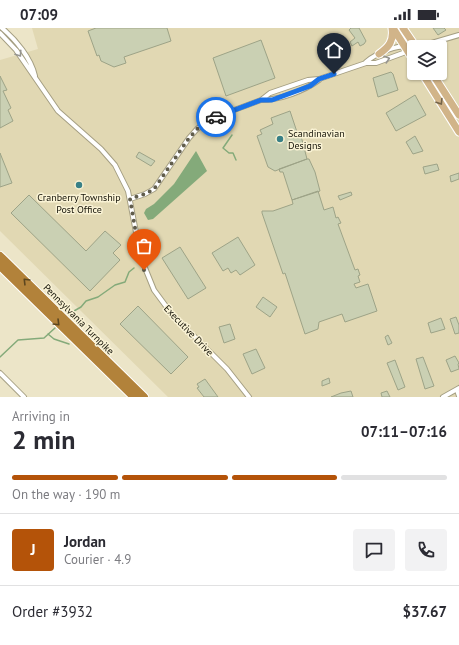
<!DOCTYPE html>
<meta charset="utf-8">
<style>
body{margin:0;font-family:"PT Sans",sans-serif;background:#f2f2f3;color:#2b2b33;height:100vh;display:flex;flex-direction:column;font-size:15px;white-space:nowrap}
*{box-sizing:border-box;margin:0}
p{font-size:13px;color:#7c7c81}
.icon{flex:none;width:22px;height:22px;fill:none;stroke:currentColor;stroke-width:2;stroke-linecap:round;stroke-linejoin:round}
.map{position:relative;height:369px;overflow:hidden}
.side{display:flex;flex-direction:column;background:#fff;flex:1}
.side>*{flex:none}
.fabs{position:absolute;left:407px;top:12px;display:grid;gap:8px}
.fabs a{display:grid;place-items:center;width:40px;height:40px;border-radius:4px;background:#fff;box-shadow:0 1px 3px #0004;font-size:20px}
.pin{position:absolute;display:grid;place-items:center;width:34px;height:34px;color:#fff;margin:-41px -17px;border-radius:50% 50% 50% 0;rotate:-45deg;box-shadow:0 0 4px #0007}
.pin .icon{rotate:45deg}
.courier{position:absolute;display:grid;place-items:center;width:40px;height:40px;margin:-20px;border:3px solid #1a73e8;border-radius:50%;background:#fff;color:#222;box-shadow:0 1px 5px #0007}
.head em{font-style:normal;font-weight:700}
.head div{display:flex;flex-direction:column-reverse}
.head{display:flex;align-items:center;justify-content:space-between;height:68px;padding:0 12px}
h1{font-size:26px;font-weight:700;line-height:30px}
.bar{display:grid;grid-template-columns:repeat(4,1fr);gap:6px 4px;align-content:center;height:48px;padding:0 12px}
.bar i{height:5px;border-radius:3px;background:#e1e1e2}
.bar .on{background:#b45309}
.bar p{grid-column:span 4}
.line{display:flex;align-items:center;gap:10px;padding:0 12px;border-top:1px solid #e1e1e2}
.line div{flex:1}
.round{display:grid;place-items:center;flex:none;width:42px;height:42px;border-radius:4px;background:#f2f2f3}
.status{display:flex;justify-content:space-between;align-items:center;height:28px;padding:0 20px;background:#fff;direction:ltr}
.status svg{height:11px;fill:currentColor}
.map>svg:first-child{display:block}
.built{fill:#e1d8b3;fill-rule:evenodd}
.water{fill:#84aa7a}
.lines{fill:none;stroke-linecap:round;stroke-linejoin:round}
.stream{stroke:#84aa7a;stroke-width:1.5}
.building{fill:#cad0b3;stroke:#9da387}
.minor-casing{stroke:#a59f83;stroke-width:6}
.primary-casing{stroke:#fff;stroke-width:9}
.motorway-casing{stroke:#fff;stroke-width:10}
.minor{stroke:#fff;stroke-width:4}
.primary{stroke:#d1b489;stroke-width:7}
.motorway{stroke:#b2823a;stroke-width:8}
.oneway{stroke:#969590}
.oneway2{stroke:#746449}
.oneway3{stroke:#5c461f}
.done{stroke:#615d4c;stroke-width:4;stroke-dasharray:0 7.2}
.route{stroke:#1a73e8;stroke-width:5}
.poi-dot{fill:#388087;stroke:#faf3d5;stroke-width:1.5}
.labels{text-anchor:middle;stroke-width:3;stroke-linejoin:round;paint-order:stroke}
.poi-label{font-size:10px;fill:#161409;stroke:#faf3d5;text-anchor:start}
.street-label{font-size:10px;fill:#161409;stroke:#faf3d5}
</style>
<div class="status"><b>07:09</b><svg viewBox="0 0 49 12"><path d="M0 12V9h3v3zM5 12V6h3v6zM10 12V3h3v9zM15 12V0h3v12zM26 1h20v11H26zM47 4h2v5h-2z"/></svg></div>
<div class="map">
<svg width="459" height="369" viewBox="0 0 459 369">
<rect width="100%" height="100%" fill="#ece5c8"/>
<path class="built" d="M32 0H459V369H168L0 203V32L38 21ZM414 19H440V45H414Z"/>
<path class="water" d="M196 123 207 143 153 191 148 192 144 185 146 181 154 176 174 156Z"/>
<g class="lines">
<path class="stream" d="M232 107 223 120 229 125H233L236 132
M70 289 74 283 81 279 86 273 98 269 115 257 125 254 129 244 134 240
M48 306 54 311 69 316
M0 329 18 312 44 310 55 300"/>
</g>
<path class="building" d="M96 0H167L171 13 124 29 126 35 114 39 101 33 99 27 97 28 88 3Z
M351 0H359L366 13 364 16 360 18 358 14 352 18 350 14 355 10 349 2Z
M433 0H444L446 2 438 7Z
M261 12 275 50 226 68 213 30Z
M391 44 393 46 398 62 378 69 373 50Z
M0 48 7 62 3 63 11 80 8 82 13 93 0 100Z
M415 67 426 87 396 103 386 85Z
M290 83 297 104 301 108 307 131 275 143 268 139 257 108 262 106 260 102 273 96 271 90Z
M415 108 423 123 413 126 406 114Z
M139 124 155 133 151 138 136 129Z
M0 125 12 155 0 159Z
M307 131H309L315 144 320 163 292 172 283 144H280L279 141Z
M437 136 439 142 425 146 423 139Z
M459 145V151L451 154 450 148Z
M318 163 324 182 333 179 336 190 338 189 341 195 338 196 355 242 358 241 360 247 358 248 360 254 354 256 356 260 368 256 377 283 345 294 342 286 319 294 318 301 305 306 285 245 283 246 262 185V183H273L293 176 292 172Z
M351 164 352 167 340 172 338 168Z
M29 167 86 223 105 203 121 217 113 225 120 232 90 263 11 185Z
M238 209 255 237 240 247 236 242 231 245 228 240 223 243 212 225Z
M180 219 206 260 188 271 162 230Z
M263 269 277 279 270 289 256 279Z
M138 278 188 329 171 346 120 296Z
M456 289 459 297V305L455 306 450 291Z
M441 290 445 301 431 305 428 295Z
M230 296 235 311 224 315 219 299Z
M388 307 392 315 388 317 385 309Z
M256 321 265 340 252 346 243 326Z
M455 328 459 335 458 336 459 341 451 344 446 332Z
M423 329 434 358 425 361 416 331Z
M395 332 405 359 398 362 387 335Z
M329 350 330 355 322 358V353Z
M205 351 218 369H204L197 360 199 359 197 356Z
M351 363 353 369H331L341 365Z
M387 363 390 369H382L381 365Z"/>
<g class="lines">
<g class="minor-casing">
<path id="minor" d="M2 0C16 12 31 30 35 48
M0 5 16 22 58 83 101 121 115 137 128 163 141 230 154 262 171 285 227 341 249 369
M418 19 459 7
M366 34C378 24 398 16 414 19
M261 72C280 72 304 63 319 52
M130 171 145 166 154 161 189 110 197 101 210 91 261 72 270 65 308 52 319 51 366 35H376L414 21
M0 345 24 369
M457 362 459 368
M443 369 459 360"/>
</g>
<g class="primary-casing">
<path id="primary" d="M393 0 414 33
M403 0 416 19
M379 26C389 19 394 13 392 0
M422 45 459 104
M432 45 459 87"/>
</g>
<g class="motorway-casing">
<path id="motorway" d="M0 228 144 369
M0 238 134 369"/>
</g>
<use href="#minor" class="minor"/>
<use href="#primary" class="primary"/>
<use href="#motorway" class="motorway"/>
</g>
<defs><path id="oneway-chevron" d="M-2-3.5L2.5 0L-2 3.5" fill="none" stroke-width="1.6" stroke-linecap="round" stroke-linejoin="round"/></defs>
<g class="oneway">
<use href="#oneway-chevron" transform="translate(19 26) rotate(56)"/>
<use href="#oneway-chevron" transform="translate(387 31) rotate(-18)"/>
</g>
<use class="oneway2" href="#oneway-chevron" transform="translate(440 74) rotate(58)"/>
<g class="oneway3">
<use href="#oneway-chevron" transform="translate(26 253) rotate(-135)"/>
<use href="#oneway-chevron" transform="translate(57 295) rotate(45)"/>
</g>
<g class="lines">
<path class="done" d="M144 242 139 223 130 171 145 166 154 161 189 110 201 97 216 89"/>
<path class="route" d="M216 89 261 72H272L310 58 319 51 334 46"/>
</g>
<g class="poi-dot">
<circle cx="280" cy="111" r="4"/>
<circle cx="79" cy="157" r="4"/>
</g>
<g class="labels">
<g class="poi-label">
<text x="288" y="109">Scandinavian<tspan x="288" dy="12">Designs</tspan></text>
<text x="79" y="173" text-anchor="middle">Cranberry Township<tspan x="79" dy="12">Post Office</tspan></text>
</g>
<g class="street-label">
<text transform="translate(79 291) rotate(45)" y="4">Pennsylvania Turnpike</text>
<text transform="translate(189 302) rotate(46)" y="4">Executive Drive</text>
</g>
</g>
</svg>
<div class="fabs">
<a><svg class="icon" aria-label="layers" viewBox="0 0 24 24"><path d="M12 4l9 5-9 5-9-5zM3 14l9 5 9-5"/></svg></a>
</div>
<div class="pin" style="left:144px;top:242px;background:#ea580c"><svg class="icon" aria-label="bag" viewBox="0 0 24 24"><path d="M5 8h14l-1 12H6zM9 8a3 3 0 0 1 6 0"/></svg></div>
<div class="pin" style="left:334px;top:46px;background:#1f2937"><svg class="icon" aria-label="home" viewBox="0 0 24 24"><path d="M3 11l9-7 9 7M6 9v11h12V9"/></svg></div>
<div class="courier" style="left:216px;top:89px"><svg class="icon" aria-label="car" viewBox="0 0 24 24"><path d="M5 17H2v-5l4-1 3-4h7l3 4 3 1v5h-3M9 17h6M6 11h13"/><circle cx="7" cy="17" r="2"/><circle cx="17" cy="17" r="2"/></svg></div>
</div>
<section class="side">
<div class="head"><div><h1>2 min</h1><p>Arriving in</p></div><em>07:11–07:16</em></div>
<div class="bar"><i class="on"></i><i class="on"></i><i class="on"></i><i></i><p>On the way · 190 m</p></div>
<div class="line" style="height:72px"><b class="round" style="background:#b45309;color:#fff">J</b><div><b>Jordan</b><p>Courier · 4.9</p></div><a class="round"><svg class="icon" aria-label="chat" viewBox="0 0 24 24"><path d="M4 5h16v11H9l-5 4z"/></svg></a><a class="round"><svg class="icon" aria-label="phone" viewBox="0 0 24 24"><path d="M5 4h4l2 5-3 2q2 4 5 5l2-3 5 2v4C11 20 4 13 5 4z"/></svg></a></div>
<div class="line" style="height:52px"><div>Order #3932</div><b>$37.67</b></div>
</section>
